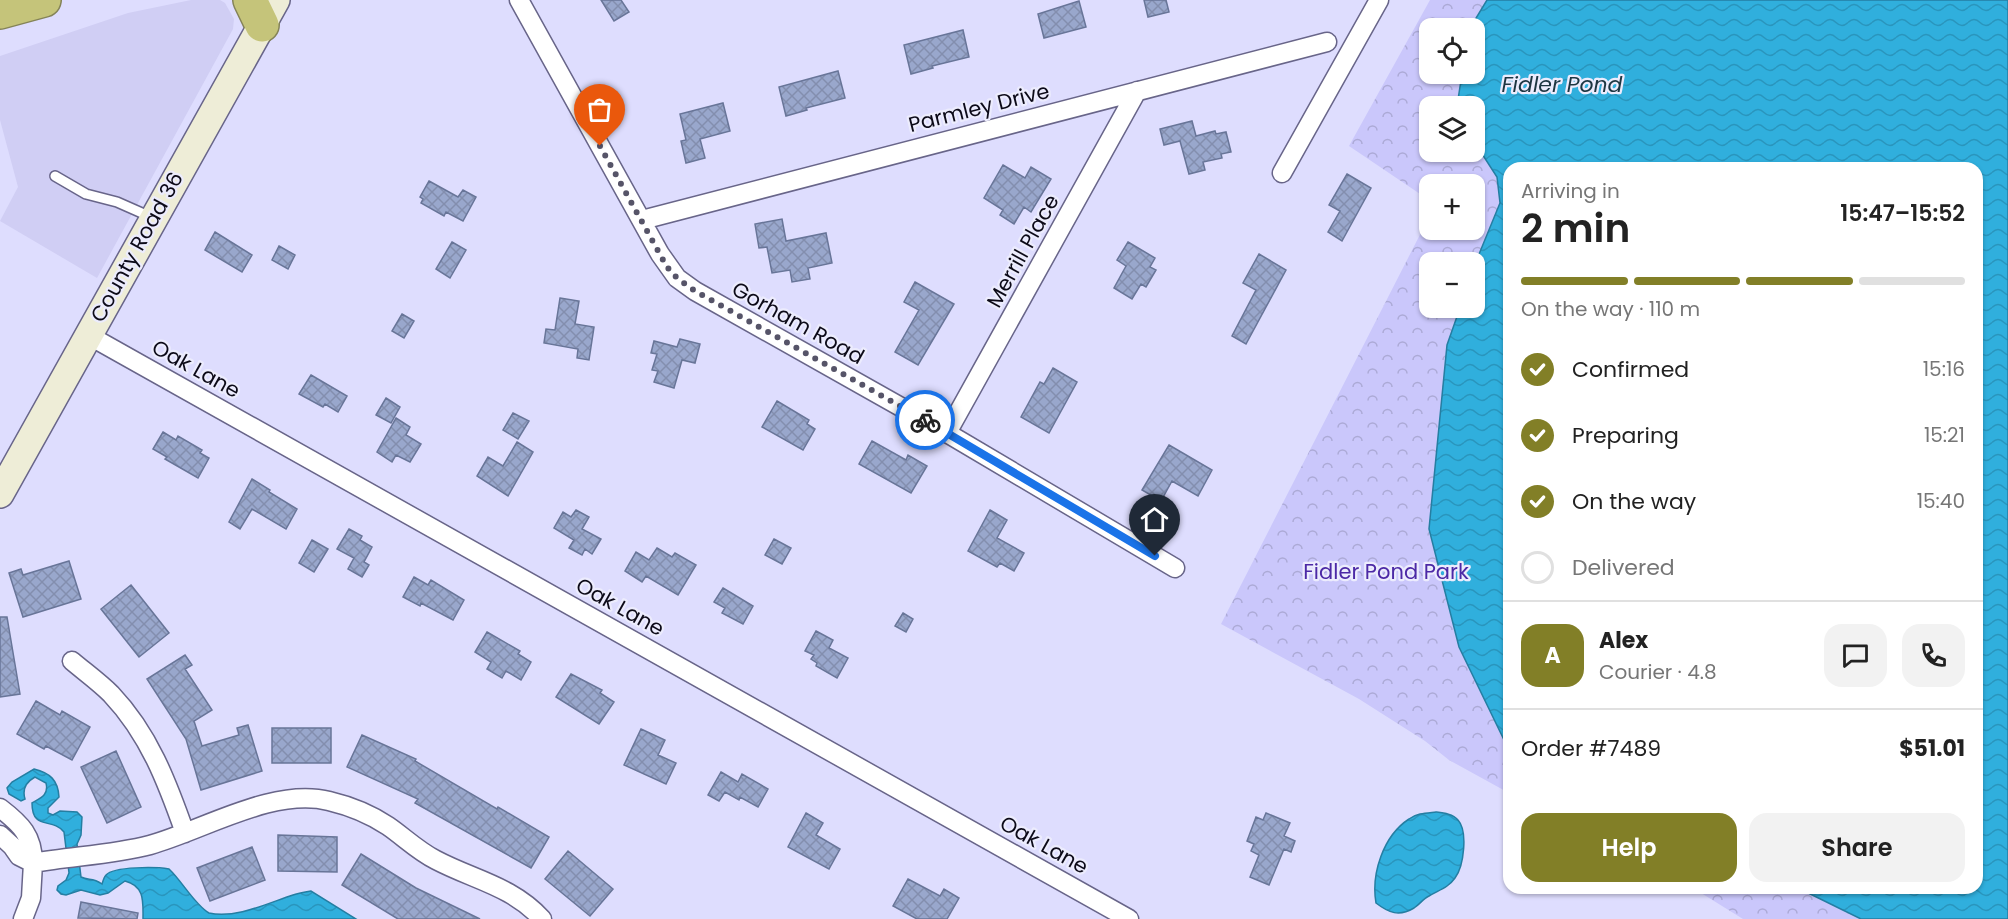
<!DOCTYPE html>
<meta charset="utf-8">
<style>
body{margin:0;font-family:Poppins,sans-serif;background:#f2f2f2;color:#222;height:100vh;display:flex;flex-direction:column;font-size:22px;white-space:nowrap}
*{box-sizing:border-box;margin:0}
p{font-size:20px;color:#767676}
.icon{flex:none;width:33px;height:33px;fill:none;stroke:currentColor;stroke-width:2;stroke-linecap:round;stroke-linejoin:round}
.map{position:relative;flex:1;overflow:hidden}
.sheet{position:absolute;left:1503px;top:162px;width:480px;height:732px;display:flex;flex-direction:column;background:#fff;border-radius:18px;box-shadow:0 2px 4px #0004}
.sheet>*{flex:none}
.fabs{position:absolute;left:1419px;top:18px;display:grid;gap:12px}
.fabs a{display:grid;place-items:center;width:66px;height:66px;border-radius:12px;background:#fff;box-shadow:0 2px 4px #0004;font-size:30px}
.pin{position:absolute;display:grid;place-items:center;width:51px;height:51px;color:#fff;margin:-62px -26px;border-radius:50% 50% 50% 0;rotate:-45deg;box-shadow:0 0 6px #0007}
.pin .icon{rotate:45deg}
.courier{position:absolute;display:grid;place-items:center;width:60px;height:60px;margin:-30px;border:4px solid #1a73e8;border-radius:50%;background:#fff;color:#222;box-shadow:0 2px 8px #0007}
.head em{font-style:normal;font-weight:600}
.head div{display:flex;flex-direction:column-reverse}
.head{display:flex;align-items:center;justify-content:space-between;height:102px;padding:0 18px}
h1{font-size:39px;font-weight:600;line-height:45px}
.bar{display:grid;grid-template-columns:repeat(4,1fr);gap:9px 6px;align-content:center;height:72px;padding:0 18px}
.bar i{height:8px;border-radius:4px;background:#e0e0e0}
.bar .selected{background:#827f27}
.bar p{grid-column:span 4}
.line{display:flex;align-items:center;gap:15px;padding:0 18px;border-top:2px solid #e0e0e0}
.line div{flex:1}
.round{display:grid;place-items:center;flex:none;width:63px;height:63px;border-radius:18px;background:#f2f2f2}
ol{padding:0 18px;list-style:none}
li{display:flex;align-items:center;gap:18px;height:66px}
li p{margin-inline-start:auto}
li .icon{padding:6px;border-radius:50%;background:#827f27;color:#fff;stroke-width:4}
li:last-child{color:#767676}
li i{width:33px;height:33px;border:3px solid #e0e0e0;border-radius:50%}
.action{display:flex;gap:12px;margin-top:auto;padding:12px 18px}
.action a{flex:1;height:69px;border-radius:18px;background:#827f27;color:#fff;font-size:24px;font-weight:600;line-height:69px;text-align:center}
.action a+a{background:#f2f2f2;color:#222}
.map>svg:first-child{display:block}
.built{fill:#d0cef4}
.park{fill:url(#park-crowns);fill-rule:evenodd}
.water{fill:url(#water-waves);stroke:#257ea2;stroke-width:1.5}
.building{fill:url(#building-cross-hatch);stroke:#687598;stroke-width:1.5}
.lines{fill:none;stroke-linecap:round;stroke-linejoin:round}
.lane-casing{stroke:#686589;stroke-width:12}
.street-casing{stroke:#686589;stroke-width:21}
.secondary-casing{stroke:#686589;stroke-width:30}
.highway-casing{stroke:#848358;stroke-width:36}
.lane{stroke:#fff;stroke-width:9}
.street{stroke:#fff;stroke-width:18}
.secondary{stroke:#eeedd7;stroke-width:27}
.highway{stroke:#c5c47a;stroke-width:33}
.done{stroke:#565468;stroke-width:6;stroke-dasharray:0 10.8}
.route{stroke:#1a73e8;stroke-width:8}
.labels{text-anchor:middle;stroke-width:4.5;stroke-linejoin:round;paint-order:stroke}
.street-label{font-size:21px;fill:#0c0a18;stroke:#ececfd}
.park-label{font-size:21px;fill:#4c29a6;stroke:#ececfd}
.water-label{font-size:22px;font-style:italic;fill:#1d3642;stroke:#ececfd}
</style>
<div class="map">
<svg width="2008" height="919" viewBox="0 0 2008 919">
<defs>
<pattern id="park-crowns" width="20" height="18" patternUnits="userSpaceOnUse" patternTransform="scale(1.5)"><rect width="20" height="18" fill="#cac7fb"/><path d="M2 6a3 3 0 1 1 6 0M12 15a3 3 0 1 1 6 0" fill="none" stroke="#acaad6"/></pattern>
<pattern id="water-waves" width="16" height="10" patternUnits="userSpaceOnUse" patternTransform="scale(1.5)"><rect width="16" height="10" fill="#30afdd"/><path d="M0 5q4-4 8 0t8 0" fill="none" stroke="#2995bd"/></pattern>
<pattern id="building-cross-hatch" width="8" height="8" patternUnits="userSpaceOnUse" patternTransform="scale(1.5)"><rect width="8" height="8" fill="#99a7cc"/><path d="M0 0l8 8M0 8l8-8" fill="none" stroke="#838eae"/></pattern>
</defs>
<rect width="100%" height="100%" fill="#deddfe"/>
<path class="built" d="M191 0H220L225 3 234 19 233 29 97 278 0 221 18 187 0 120V56L128 13Z"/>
<path class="park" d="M1430 0H2008V919H1743L1693 888H1977V168H1509V793L1449 760 1425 741 1359 699 1221 624 1429 217 1430 230H1474V184H1430L1429 200 1349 146ZM1430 28H1474V74H1430ZM1430 106H1474V152H1430ZM1430 262H1474V308H1430Z"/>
<path class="water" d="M1487 0H2008V919H1861L1798 888H1977V168H1509V746L1506 744 1459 647 1429 529 1447 345 1460 308H1474L1475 264 1500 203 1497 177 1475 143 1474 106H1457L1462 74H1474V28H1470Z
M34 769C50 773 58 780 59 797L48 808V813L53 815 60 811 77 812 82 817 81 835 77 844 81 877C89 881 92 877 102 884 103 881 104 877 106 875 114 866 157 867 169 869 182 881 195 905 209 913 236 919 268 903 293 895 299 893 305 892 311 891L356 919H143C143 902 145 886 125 881L108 893 100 895 81 890 66 895 61 894 57 890 58 886 66 880 69 873 64 832C52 817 32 831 32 803 41 798 49 795 46 783L35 777C26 782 22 789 25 799L21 801 9 794 7 788 12 782Z
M1436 812C1444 813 1453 814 1458 820 1468 831 1464 866 1455 878 1448 888 1439 890 1429 896 1423 899 1420 904 1414 908 1399 917 1389 913 1376 903 1371 874 1383 836 1409 819 1417 813 1427 813 1436 812Z"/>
<path class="building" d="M601 0H621L629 12 614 21Z
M1144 0H1166L1169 12 1148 17Z
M1079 1 1086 27 1044 38 1038 14Z
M963 30 969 57 932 66 933 68 911 74 904 45Z
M838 71 845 98 806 108 807 110 786 116 779 87Z
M723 103 730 131 700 139 705 158 686 163 681 141 686 140 680 114Z
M1192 121 1196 136 1215 131 1216 134 1226 132 1231 152 1221 154 1222 158 1203 162 1205 170 1189 174 1180 141 1164 145 1160 129Z
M1003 165 1025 178 1031 167 1051 179 1031 212 1024 207 1014 224 1000 215 1003 210 984 198Z
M1347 174 1371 188 1342 241 1328 232 1340 211 1329 205Z
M429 181 458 197 463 190 476 197 463 221 446 212 444 216 421 203 423 199 420 197Z
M782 219 786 241 826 233 832 263 808 268 810 279 792 282 790 270 772 273 767 247 759 248 755 224Z
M215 232 252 255 242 272 205 250Z
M452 242 466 250 450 278 436 269Z
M1128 242 1155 258 1150 267 1156 270 1146 287 1141 284 1132 299 1114 288 1126 266 1117 260Z
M279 246 295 255 288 269 272 260Z
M1259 254 1286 270 1246 344 1232 336 1256 290 1243 283Z
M915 282 954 304 918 365 895 352 919 310 904 302Z
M560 298 579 301 575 324 594 327 589 360 577 358 578 349 544 343 546 329 555 330Z
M402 314 414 321 404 338 392 331Z
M680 339 700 344 695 363 682 360 674 388 654 382 658 371 652 370 657 354 651 353 654 341 677 347Z
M1053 368 1077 382 1049 433 1021 417 1040 382 1044 384Z
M311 375 347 396 338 412 325 404 323 407 299 394Z
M386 398 400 407 391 423 376 415Z
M777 401 809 420 807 424 815 429 803 450 762 427Z
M513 413 529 421 518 439 503 430Z
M396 418 410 427 406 435 421 444 410 462 396 455 392 462 377 452Z
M163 432 176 440 178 436 202 450 200 453 209 458 198 478 165 459 167 457 153 449Z
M872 441 906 460 908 455 927 466 911 493 859 464Z
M517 442 533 452 508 496 477 476 488 457 503 466Z
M1169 445 1212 470 1198 496 1172 481 1161 501 1142 490Z
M252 479 270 490 269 492 297 509 286 529 252 509 240 529 229 522Z
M576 510 589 517 582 529 601 539 592 554 585 549 582 555 569 548 574 540 554 528 563 512 571 517Z
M990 510 1007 520 997 538 1024 553 1014 571 1000 563 997 567 968 551Z
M349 529 362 536 360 540 372 547 364 562 369 565 362 577 348 569 354 558 337 549Z
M774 539 791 548 782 564 765 555Z
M312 540 328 549 314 572 299 563Z
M657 548 672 557 675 553 696 565 678 595 646 576 642 582 625 571 636 552 649 560Z
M69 561 81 599 23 617 9 573 21 569 23 575Z
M414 577 428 585 431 580 464 600 453 620 421 603 420 606 403 597Z
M131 585 169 633 139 657 101 609Z
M723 588 753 606 743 624 722 613 725 608 714 602Z
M903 613 913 619 906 632 895 626Z
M0 617H7L20 694 0 697Z
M816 631 833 640 829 648 848 658 837 678 816 666 817 663 811 659 814 655 805 651Z
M487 632 520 651 518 654 531 662 521 680 506 671 502 678 487 669 491 662 475 652Z
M185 655 192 665 185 669 212 710 194 721 202 746 239 735 237 728 248 725 262 771 201 790 186 739 147 679Z
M571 674 602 690 600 693 614 702 599 724 556 697Z
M36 701 60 715 62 711 90 727 72 760 46 746 44 749 17 734Z
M272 728H331V763H272Z
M641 729 665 740 658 755 676 763 666 784 624 765Z
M362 735 416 759 415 761 497 809 498 807 549 837 531 868 415 803 418 799 347 767Z
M116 751 141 807 107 823 81 767Z
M721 772 738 782 742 774 768 789 758 807 740 797 739 800 725 792 719 801 708 795Z
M806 813 823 823 816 835 840 849 829 869 788 847Z
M1266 813 1290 823 1284 836 1295 841 1291 852 1284 849 1269 885 1250 877 1259 855 1251 851 1254 844 1247 841 1256 817 1263 820Z
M278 835 337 837V872L278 871Z
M252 847 265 880 210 901 197 868Z
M568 851 613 889 590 916 545 879Z
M361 854 416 888 480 919H398L342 885Z
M908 879 940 896 944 889 959 898 947 919H917L893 906Z
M81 902 138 913 137 919 78 918Z"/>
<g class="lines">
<g class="lane-casing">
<path id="lane" d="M55 176 86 194 117 202 151 217"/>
</g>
<g class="street-casing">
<path id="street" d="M519 0 660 254 677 278 695 291 947 433 1175 568
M1282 173 1379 0
M642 220 1327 42
M88 335 1129 919
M947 433 1137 91
M72 661C85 672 99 682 111 694 149 734 167 782 185 833
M0 808C21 824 33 836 33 863L19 856 12 846 0 835
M23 919 31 898 33 863C72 856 112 855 150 845 204 830 273 787 329 801 350 806 370 814 388 826 404 837 418 851 436 860 474 880 512 886 542 919"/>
</g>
<g class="secondary-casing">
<path id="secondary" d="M0 494 276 0"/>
</g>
<g class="highway-casing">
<path id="highway" d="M250 0 262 25
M0 12 44 0"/>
</g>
<use href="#lane" class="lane"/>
<use href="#street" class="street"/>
<use href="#secondary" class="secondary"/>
<use href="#highway" class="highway"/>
</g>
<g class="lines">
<path class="done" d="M600 146 667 267 677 278 695 291 925 420"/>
<path class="route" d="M925 420 1155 556"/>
</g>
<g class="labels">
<g class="street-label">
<text transform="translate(979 108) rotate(-14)" y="7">Parmley Drive</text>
<text transform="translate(137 247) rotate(-61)" y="7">County Road 36</text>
<text transform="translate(1023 251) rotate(-61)" y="7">Merrill Place</text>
<text transform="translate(798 323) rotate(29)" y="7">Gorham Road</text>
<text transform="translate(196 369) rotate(29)" y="7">Oak Lane</text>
<text transform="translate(620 607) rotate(29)" y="7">Oak Lane</text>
<text transform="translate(1044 845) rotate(29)" y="7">Oak Lane</text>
</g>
<g class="park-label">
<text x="1386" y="579">Fidler Pond Park</text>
</g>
<g class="water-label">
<text x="1562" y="92">Fidler Pond</text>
</g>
</g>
</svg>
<div class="fabs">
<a><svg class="icon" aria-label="locate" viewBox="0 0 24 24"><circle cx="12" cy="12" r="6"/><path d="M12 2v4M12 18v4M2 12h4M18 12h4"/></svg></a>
<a><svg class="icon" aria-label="layers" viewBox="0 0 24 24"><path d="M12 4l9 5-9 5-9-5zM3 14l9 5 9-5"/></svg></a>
<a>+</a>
<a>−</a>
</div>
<div class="pin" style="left:600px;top:146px;background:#ea580c"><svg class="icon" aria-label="bag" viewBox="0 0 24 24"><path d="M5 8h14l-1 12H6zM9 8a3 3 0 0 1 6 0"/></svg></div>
<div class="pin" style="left:1155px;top:556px;background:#1f2937"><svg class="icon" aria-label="home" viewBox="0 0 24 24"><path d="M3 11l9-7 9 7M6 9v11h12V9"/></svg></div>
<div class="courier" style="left:925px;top:420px"><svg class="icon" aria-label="bike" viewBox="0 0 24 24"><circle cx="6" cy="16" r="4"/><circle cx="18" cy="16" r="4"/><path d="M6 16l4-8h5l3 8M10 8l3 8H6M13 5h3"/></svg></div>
<section class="sheet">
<div class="head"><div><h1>2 min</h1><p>Arriving in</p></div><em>15:47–15:52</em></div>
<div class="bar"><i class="selected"></i><i class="selected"></i><i class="selected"></i><i></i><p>On the way · 110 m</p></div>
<ol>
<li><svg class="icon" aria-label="check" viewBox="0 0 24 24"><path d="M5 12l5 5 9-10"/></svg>Confirmed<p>15:16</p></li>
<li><svg class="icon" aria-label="check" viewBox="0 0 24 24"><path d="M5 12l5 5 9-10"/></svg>Preparing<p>15:21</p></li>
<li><svg class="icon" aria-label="check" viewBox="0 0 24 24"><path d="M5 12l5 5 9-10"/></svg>On the way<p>15:40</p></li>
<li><i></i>Delivered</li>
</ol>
<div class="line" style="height:108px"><b class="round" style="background:#827f27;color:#fff">A</b><div><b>Alex</b><p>Courier · 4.8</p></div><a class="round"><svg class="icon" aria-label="chat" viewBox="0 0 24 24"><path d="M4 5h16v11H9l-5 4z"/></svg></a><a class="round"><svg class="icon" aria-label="phone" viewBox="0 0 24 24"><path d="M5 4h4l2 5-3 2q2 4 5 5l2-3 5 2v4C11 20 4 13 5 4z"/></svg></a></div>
<div class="line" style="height:78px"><div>Order #7489</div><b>$51.01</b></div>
<div class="action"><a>Help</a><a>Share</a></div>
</section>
</div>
